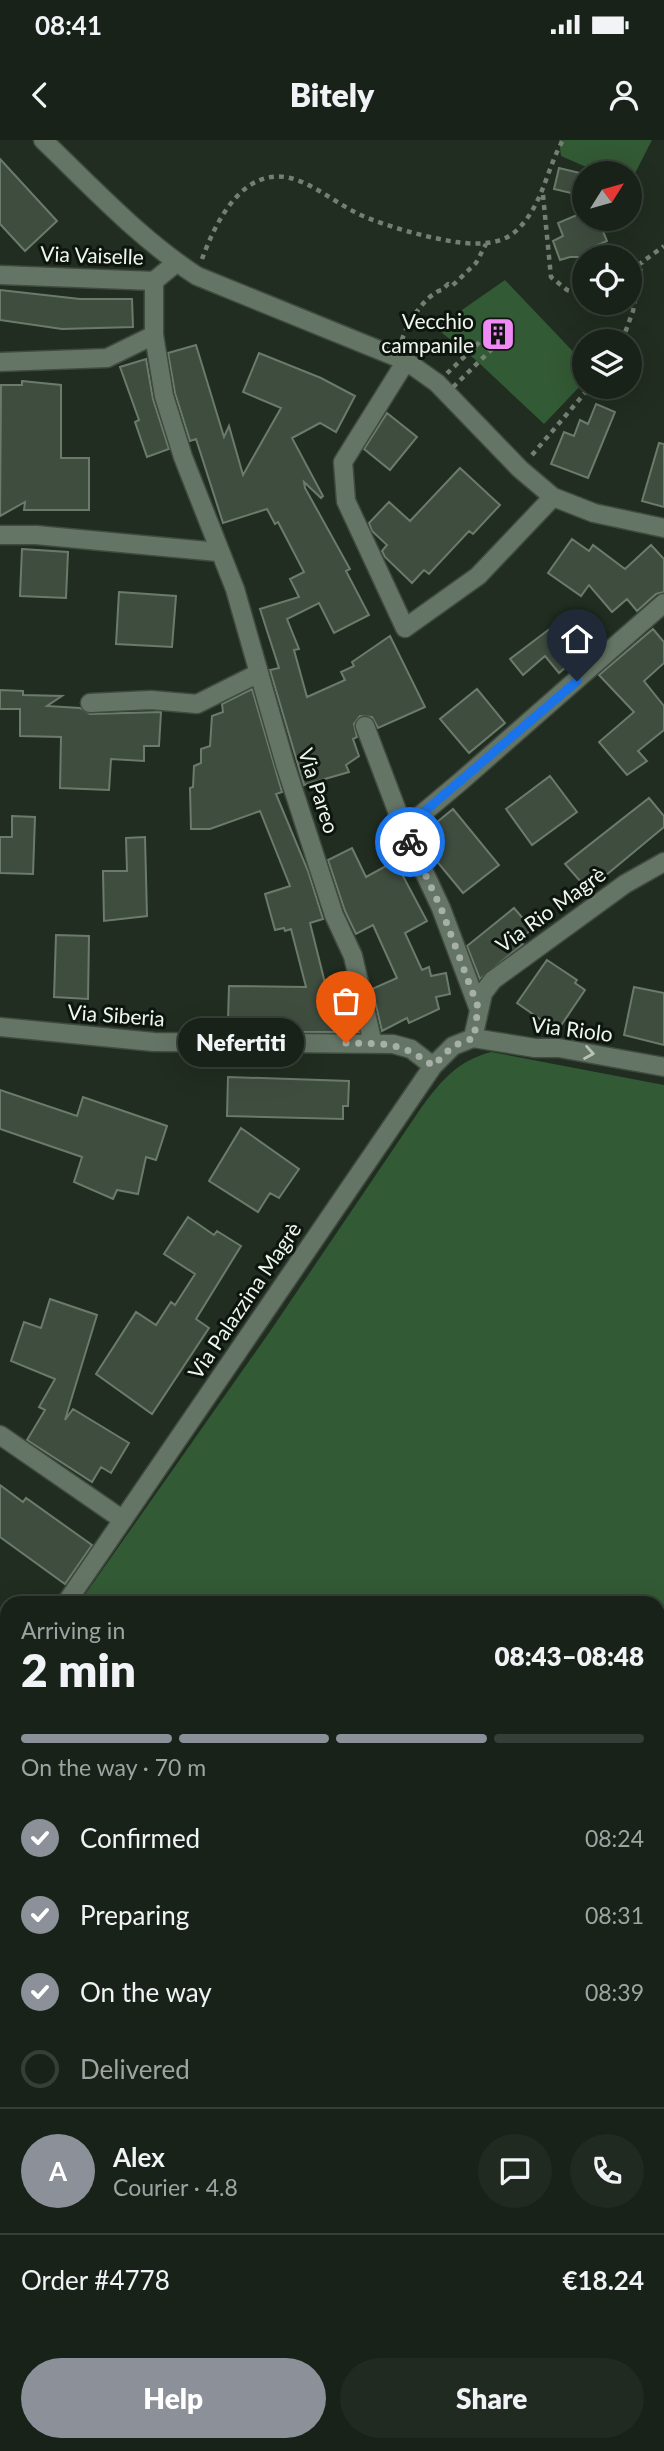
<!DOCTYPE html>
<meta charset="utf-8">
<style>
body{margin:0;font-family:Lato,sans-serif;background:#212a21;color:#f1f3f6;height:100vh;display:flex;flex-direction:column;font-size:26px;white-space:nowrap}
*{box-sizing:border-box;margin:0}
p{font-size:23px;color:#9fa4a2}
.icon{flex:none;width:38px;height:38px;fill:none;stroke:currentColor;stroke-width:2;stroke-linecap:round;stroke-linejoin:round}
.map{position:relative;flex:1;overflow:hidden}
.panel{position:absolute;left:0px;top:1456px;width:665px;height:856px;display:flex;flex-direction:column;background:#182218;border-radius:21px 21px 0 0;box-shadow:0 7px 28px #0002,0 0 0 2px #363f37}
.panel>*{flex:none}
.needle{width:46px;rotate:53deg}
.fabs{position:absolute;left:572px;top:21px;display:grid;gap:14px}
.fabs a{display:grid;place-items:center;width:70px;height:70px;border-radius:50%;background:#182218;box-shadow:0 7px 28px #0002,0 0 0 2px #363f37;font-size:35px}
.pin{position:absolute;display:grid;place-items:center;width:60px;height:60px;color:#fff;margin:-72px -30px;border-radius:50% 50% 50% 0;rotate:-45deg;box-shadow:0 0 7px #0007}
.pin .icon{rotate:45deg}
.courier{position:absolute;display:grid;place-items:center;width:70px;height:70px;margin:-35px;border:5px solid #1a73e8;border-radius:50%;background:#fff;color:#222;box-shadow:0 2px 9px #0007}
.bubble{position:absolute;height:49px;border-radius:24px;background:#182218;box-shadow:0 7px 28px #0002,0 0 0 2px #363f37;font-size:23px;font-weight:800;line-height:49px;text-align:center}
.summary em{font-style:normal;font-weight:800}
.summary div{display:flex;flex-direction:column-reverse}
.summary{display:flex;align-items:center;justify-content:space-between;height:119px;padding:0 21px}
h1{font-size:46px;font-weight:800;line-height:52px}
.bar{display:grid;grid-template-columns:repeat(4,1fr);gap:10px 7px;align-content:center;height:84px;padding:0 21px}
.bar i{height:9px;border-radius:5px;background:#363f37}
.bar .selected{background:#8c9099}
.bar p{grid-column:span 4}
.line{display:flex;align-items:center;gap:18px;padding:0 21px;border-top:2px solid #363f37}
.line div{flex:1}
.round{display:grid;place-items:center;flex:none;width:74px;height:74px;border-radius:37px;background:#212a21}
ol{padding:0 21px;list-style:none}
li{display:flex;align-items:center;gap:21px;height:77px}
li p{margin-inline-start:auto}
li .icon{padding:7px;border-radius:50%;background:#8c9099;color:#fff;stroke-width:4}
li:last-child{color:#9fa4a2}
li i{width:38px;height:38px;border:4px solid #363f37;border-radius:50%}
.button{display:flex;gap:14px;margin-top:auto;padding:14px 21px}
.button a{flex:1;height:80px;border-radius:42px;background:#8c9099;color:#fff;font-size:28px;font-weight:800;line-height:80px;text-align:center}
.button a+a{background:#212a21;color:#f1f3f6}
.status{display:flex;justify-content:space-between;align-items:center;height:49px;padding:0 35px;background:#182218;direction:ltr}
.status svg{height:19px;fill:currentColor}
header{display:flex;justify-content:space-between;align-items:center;height:91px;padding:0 21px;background:#182218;font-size:32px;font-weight:800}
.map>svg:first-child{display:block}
.green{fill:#325a34}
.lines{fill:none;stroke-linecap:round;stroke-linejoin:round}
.stream{stroke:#002103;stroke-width:7}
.building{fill:#3f4d3f;stroke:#6b7b6b;stroke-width:2}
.minor-casing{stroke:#404b40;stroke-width:21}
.path{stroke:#737f73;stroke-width:4.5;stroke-dasharray:5 5;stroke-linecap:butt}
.minor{stroke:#657565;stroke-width:18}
.oneway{stroke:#b7c3b7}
.done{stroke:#a6b0a6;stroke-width:7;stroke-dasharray:0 12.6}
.route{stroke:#1a73e8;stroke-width:9}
.labels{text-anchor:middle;stroke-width:6;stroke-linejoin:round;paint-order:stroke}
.street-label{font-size:21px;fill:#eef7ee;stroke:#0e140e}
.poi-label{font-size:21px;fill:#eef7ee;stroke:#0e140e;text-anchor:end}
</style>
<div class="status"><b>08:41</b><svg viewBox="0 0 49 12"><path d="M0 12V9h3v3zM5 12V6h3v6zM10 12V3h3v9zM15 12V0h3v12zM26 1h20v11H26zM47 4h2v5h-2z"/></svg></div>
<header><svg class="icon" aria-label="back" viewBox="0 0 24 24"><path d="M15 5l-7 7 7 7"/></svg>Bitely<svg class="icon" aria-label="person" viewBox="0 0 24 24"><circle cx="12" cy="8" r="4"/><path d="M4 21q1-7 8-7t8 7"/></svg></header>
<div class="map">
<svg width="664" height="2311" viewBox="0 0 664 2311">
<rect width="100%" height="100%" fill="#202d20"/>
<path class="green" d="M559 0H652L630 43V33H600L561 16Z
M505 140 584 223V242L544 284 478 222 436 188Z
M491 912 664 945V2143L658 2134V1463H79L271 1190 421 968C441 941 457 921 491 912Z
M7 1567V1688L0 1685V1577Z"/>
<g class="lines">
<path class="stream" d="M0 1713 7 1716
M624 2305V2311"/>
</g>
<path class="building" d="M0 19 57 81 25 111 0 84Z
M559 28 584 34V56L554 49Z
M584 72V79H598L607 101 593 107 597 117H570L560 120 553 101 563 96 558 83Z
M0 150 80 159H132L133 187 62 189 0 180Z
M196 205 224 297 229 286 243 335 281 268 243 252 259 213 321 238 355 256 336 292 320 283 292 298 323 356 321 358 304 342 305 348 350 429 346 431 369 475 334 493 319 463 287 479 299 509 294 510 307 557 345 540 341 532 354 526 352 522 390 496 425 567 378 588 372 577 360 576 354 584 357 597 353 599 359 616 346 625 349 632 304 645 270 530 279 528 260 469 299 457 290 439 304 432 278 382 275 384 267 369 223 383 196 299 190 301 175 253 168 213Z
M146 219 153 259 169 309 147 317 135 282 139 280 120 227Z
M22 241 61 245V318H89V370H24L25 362 0 376 1 245H22Z
M596 264 615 272 588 338 551 324 564 292 574 296 580 280 588 284Z
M387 273 417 297 390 330 364 309Z
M659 303 664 304V367L642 361Z
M460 328 500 365 473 394 469 391 429 434 424 430 412 443 385 417 382 411 387 405 372 391 369 383 389 362 410 381Z
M572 399 589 411 593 405 625 429 651 405 664 419V452L656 454 637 471 627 459 612 472 589 445 581 456 548 433Z
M22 409 68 412 66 458 20 456Z
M119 452 176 456 172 507 116 504Z
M564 478 589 507 559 533 545 516 523 535 510 519Z
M653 489 664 502V523L644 541 664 566V590L638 611 647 621 627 635 599 602 634 572 599 535Z
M252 549 282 652 276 654 308 731 323 779 310 783 325 843 328 842 332 868 351 859 359 892H296L295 883 228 880 229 846 306 847 291 789 285 791 284 788 275 790 265 754 290 746 260 671 210 689H191L190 648 193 647 194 626 201 623V609L210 606 212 576 223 572 222 564Z
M477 549 505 583 469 613 440 579Z
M0 550 23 551V555L62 556 47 566 80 568 90 574 161 572 159 606H144V621L111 619 109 650 60 648 61 597 20 596V569H0Z
M550 636 577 672 532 705 506 669Z
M649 658 664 676V687L588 750 565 724Z
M453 669 499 725 463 753 425 707 420 696Z
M12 676 35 677 33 734 0 733V697H12Z
M145 697 147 776 104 781 103 731H127L126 698Z
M352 708 366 737 395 721 427 781 405 793 422 830 429 827 431 836 446 833 450 854 436 857 439 869 409 883 407 878 382 891 372 849 397 838 373 785 356 794 345 771 328 720Z
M514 768 532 789 518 801 523 804 480 839 467 806Z
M56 795 89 796 88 859 54 857Z
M547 820 577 840 575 843 585 850 560 887 550 881 547 884 517 863Z
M634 847 664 853V905L624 895Z
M228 937 349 941 348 966H343V979L227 976Z
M0 950 77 976 83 957 167 986 156 1020 146 1017 138 1054 117 1050 113 1059 74 1042 82 1017 0 989Z
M241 988 299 1029 279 1058 270 1053 258 1072 209 1041Z
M188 1077 214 1095 217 1091 241 1106 196 1179 209 1188 152 1274 96 1234 136 1172 156 1185 171 1162 175 1165 195 1134 164 1114Z
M50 1159 97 1175 65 1280 73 1269 129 1303 111 1333 101 1327 92 1342 27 1300 45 1270 39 1267 55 1239 11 1221 24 1182 41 1188Z
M0 1345 23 1362 26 1358 92 1405 65 1444 0 1397Z"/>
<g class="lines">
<g class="minor-casing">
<path id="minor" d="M43 0C92 47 140 99 197 136L406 221 437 243 520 329 553 357 594 373 664 388
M0 135 154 141 176 123
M154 141V195L164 256 183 317 235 449 285 624 334 775 353 816 373 904
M406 221 343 322 346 361 405 488 478 436 553 357
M0 222 107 218 154 195
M0 395H36L218 412
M90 563 151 560 197 564 259 533
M365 586 404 689 441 768 478 867
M404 689 460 642 664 463
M0 887 154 902 393 904 411 909 433 926
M473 898 483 853 493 840 625 744 664 722
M0 1295 123 1380
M66 1463 433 926 453 906 473 898 535 908H559L664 927
M0 1558 7 1548
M0 2053 7 2049
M0 2193 7 2188
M0 2263 2 2275 0 2301"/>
</g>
<path class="path" d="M543 55 551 137 567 150 584 154
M202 119C217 78 246 22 297 40 321 49 340 66 363 76 392 88 425 97 456 102 476 105 502 105 517 90 543 65 546 30 563 0
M630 131 664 106
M488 194 497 204 448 252 437 243Z
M402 200C406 184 427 153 442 150L448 144 452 146 476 123 486 104
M622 201 633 171 642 123
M532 315 590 247
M34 2305 59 2311"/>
<use href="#minor" class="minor"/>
</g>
<defs><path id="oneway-chevron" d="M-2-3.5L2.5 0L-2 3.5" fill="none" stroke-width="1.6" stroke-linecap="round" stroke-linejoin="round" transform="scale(1.75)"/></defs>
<use class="oneway" href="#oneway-chevron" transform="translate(589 913) rotate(10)"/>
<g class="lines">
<path class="done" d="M346 903C385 904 400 901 433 926L453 906 474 898 478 867 441 768 410 702"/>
<path class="route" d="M410 702 404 689 577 541"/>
</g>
<defs>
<g id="building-square" transform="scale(1.75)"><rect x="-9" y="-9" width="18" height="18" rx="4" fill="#f08bf6" stroke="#0e140e"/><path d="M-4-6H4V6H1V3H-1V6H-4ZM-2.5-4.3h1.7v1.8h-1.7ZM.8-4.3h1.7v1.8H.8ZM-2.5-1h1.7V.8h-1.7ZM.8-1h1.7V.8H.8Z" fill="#111"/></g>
</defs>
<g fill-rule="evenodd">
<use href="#building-square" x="498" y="194"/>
</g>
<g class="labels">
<g class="street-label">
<text transform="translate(92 116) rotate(2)" y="7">Via Vaiselle</text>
<text transform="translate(318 651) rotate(72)" y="7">Via Pareo</text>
<text transform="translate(551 770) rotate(-36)" y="7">Via Rio Magrè</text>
<text transform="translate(116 876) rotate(4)" y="7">Via Siberia</text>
<text transform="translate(572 890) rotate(7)" y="7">Via Riolo</text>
<text transform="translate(245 1161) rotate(-56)" y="7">Via Palazzina Magrè</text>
</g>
<g class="poi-label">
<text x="474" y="189">Vecchio<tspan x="474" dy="24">campanile</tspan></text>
</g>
</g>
</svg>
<div class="fabs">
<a><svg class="needle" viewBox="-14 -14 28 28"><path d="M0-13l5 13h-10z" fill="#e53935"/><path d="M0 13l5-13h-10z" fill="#9fa4a2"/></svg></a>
<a><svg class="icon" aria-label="locate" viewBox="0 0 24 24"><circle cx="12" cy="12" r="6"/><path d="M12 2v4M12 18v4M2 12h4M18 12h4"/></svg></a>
<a><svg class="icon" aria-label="layers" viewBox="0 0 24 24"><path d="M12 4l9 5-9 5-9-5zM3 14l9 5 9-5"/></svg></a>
</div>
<div class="pin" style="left:346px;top:903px;background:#ea580c"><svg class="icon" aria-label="bag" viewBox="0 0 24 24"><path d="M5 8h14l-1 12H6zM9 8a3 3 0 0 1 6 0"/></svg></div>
<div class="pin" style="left:577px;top:541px;background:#1f2937"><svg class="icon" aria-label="home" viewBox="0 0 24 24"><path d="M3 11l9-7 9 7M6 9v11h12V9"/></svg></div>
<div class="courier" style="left:410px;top:702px"><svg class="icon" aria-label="bike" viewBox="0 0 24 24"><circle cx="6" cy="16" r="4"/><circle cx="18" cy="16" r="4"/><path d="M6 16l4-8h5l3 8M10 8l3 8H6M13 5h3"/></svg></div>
<div class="bubble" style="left:178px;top:878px;width:126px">Nefertiti</div>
<section class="panel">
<div class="summary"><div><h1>2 min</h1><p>Arriving in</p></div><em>08:43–08:48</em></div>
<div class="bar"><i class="selected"></i><i class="selected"></i><i class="selected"></i><i></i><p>On the way · 70 m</p></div>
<ol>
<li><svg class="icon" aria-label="check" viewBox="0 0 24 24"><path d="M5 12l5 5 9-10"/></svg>Confirmed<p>08:24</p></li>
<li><svg class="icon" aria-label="check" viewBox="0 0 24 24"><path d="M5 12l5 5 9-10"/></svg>Preparing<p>08:31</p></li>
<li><svg class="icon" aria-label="check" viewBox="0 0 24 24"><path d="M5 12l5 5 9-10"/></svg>On the way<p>08:39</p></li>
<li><i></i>Delivered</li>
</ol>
<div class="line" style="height:126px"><b class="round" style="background:#8c9099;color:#fff">A</b><div><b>Alex</b><p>Courier · 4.8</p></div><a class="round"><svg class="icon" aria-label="chat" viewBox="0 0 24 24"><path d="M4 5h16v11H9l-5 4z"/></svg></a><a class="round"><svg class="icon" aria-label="phone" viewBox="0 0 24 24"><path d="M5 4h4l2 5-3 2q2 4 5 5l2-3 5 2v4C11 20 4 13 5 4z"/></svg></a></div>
<div class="line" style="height:91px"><div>Order #4778</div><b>€18.24</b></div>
<div class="button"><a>Help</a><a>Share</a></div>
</section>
</div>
